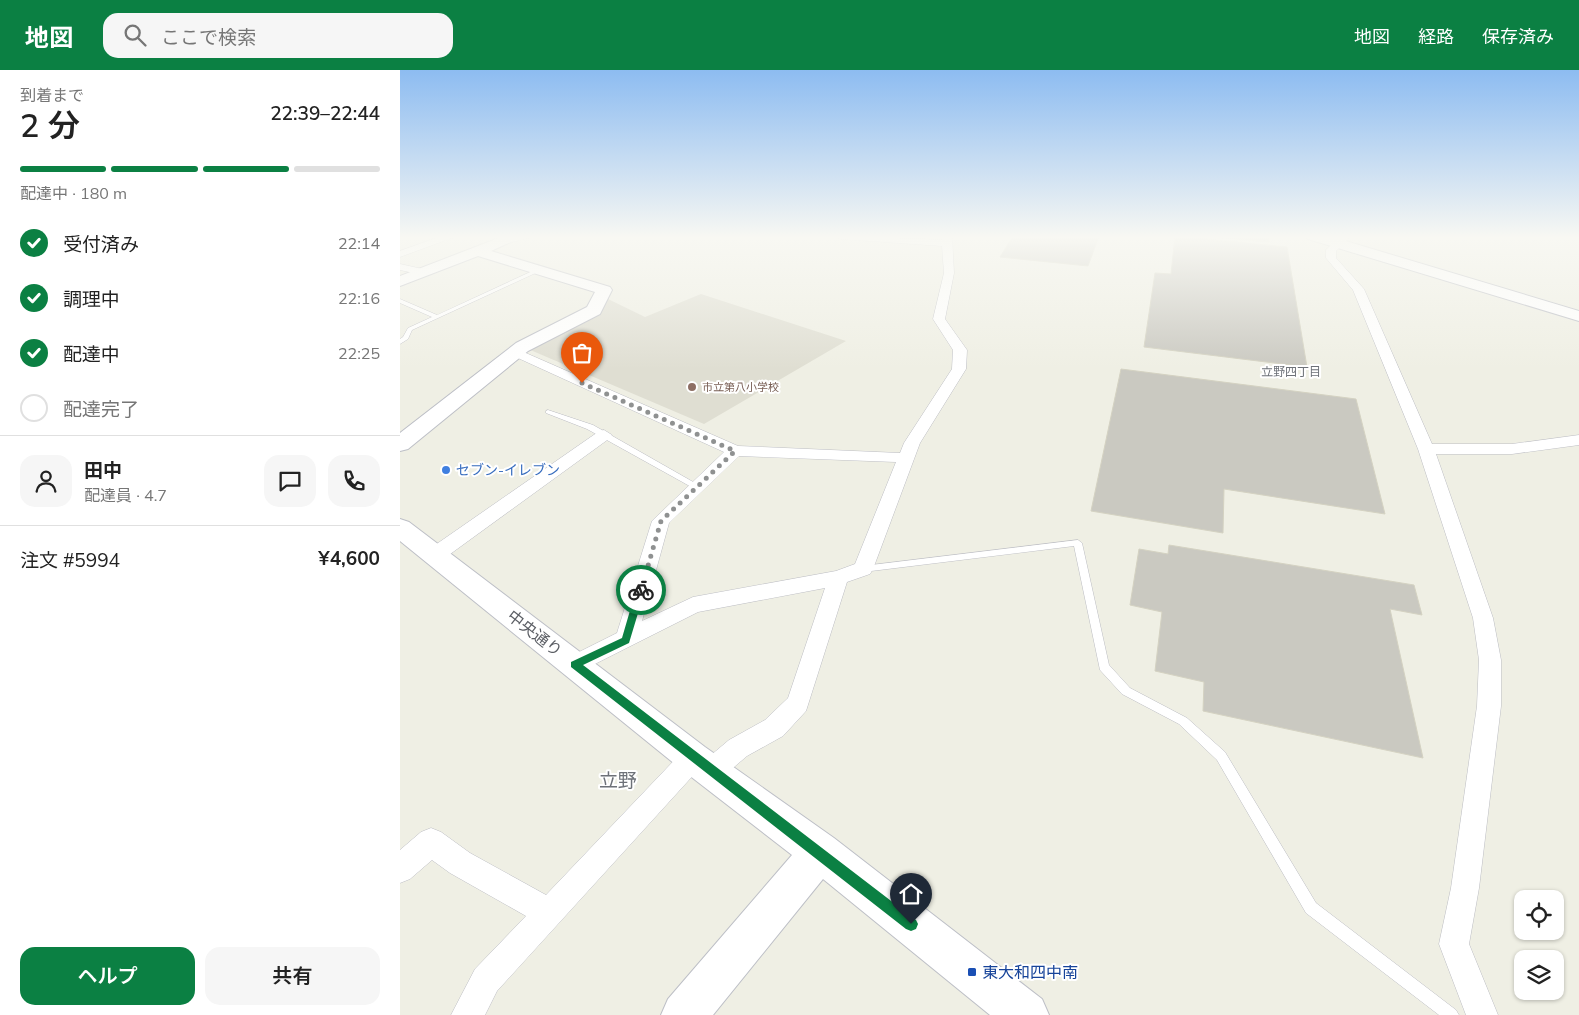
<!DOCTYPE html>
<html lang="ja">
<meta charset="utf-8">
<style>
body{margin:0;font-family:Mulish,"Noto Sans JP",sans-serif;background:#f6f6f6;color:#222;height:100vh;display:flex;flex-direction:column;font-size:19px;white-space:nowrap}
*{box-sizing:border-box;margin:0}
p{font-size:16px;color:#767676}
.icon{flex:none;width:28px;height:28px;fill:none;stroke:currentColor;stroke-width:2;stroke-linecap:round;stroke-linejoin:round}
.map{position:relative;flex:1;overflow:hidden}
.drawer{display:flex;flex-direction:column;background:#fff;width:400px}
.drawer>*{flex:none}
.controls{position:absolute;left:1114px;top:820px;display:grid;gap:10px}
.controls a{display:grid;place-items:center;width:50px;height:50px;border-radius:10px;background:#fff;box-shadow:0 1px 4px #0004;font-size:25px}
.pin{position:absolute;display:grid;place-items:center;width:42px;height:42px;color:#fff;margin:-51px -21px;border-radius:50% 50% 50% 0;rotate:-45deg;box-shadow:0 0 5px #0007}
.pin .icon{rotate:45deg}
.courier{position:absolute;display:grid;place-items:center;width:50px;height:50px;margin:-25px;border:4px solid #0b8043;border-radius:50%;background:#fff;color:#222;box-shadow:0 1px 6px #0007}
.headline em{font-style:normal;font-weight:600}
.headline div{display:flex;flex-direction:column-reverse}
.headline{display:flex;align-items:center;justify-content:space-between;height:85px;padding:0 20px}
h1{font-size:32px;font-weight:600;line-height:38px}
.bar{display:grid;grid-template-columns:repeat(4,1fr);gap:8px 5px;align-content:center;height:60px;padding:0 20px}
.bar i{height:6px;border-radius:4px;background:#e0e0e0}
.bar .current{background:#0b8043}
.bar p{grid-column:span 4}
.line{display:flex;align-items:center;gap:12px;padding:0 20px;border-top:1px solid #e0e0e0}
.line div{flex:1}
.round{display:grid;place-items:center;flex:none;width:52px;height:52px;border-radius:15px;background:#f6f6f6}
ol{padding:0 20px;list-style:none}
li{display:flex;align-items:center;gap:15px;height:55px}
li p{margin-inline-start:auto}
li .icon{padding:5px;border-radius:50%;background:#0b8043;color:#fff;stroke-width:4}
li:last-child{color:#767676}
li i{width:28px;height:28px;border:2px solid #e0e0e0;border-radius:50%}
.primary-button{display:flex;gap:10px;margin-top:auto;padding:10px 20px}
.primary-button a{flex:1;height:58px;border-radius:15px;background:#0b8043;color:#fff;font-size:20px;font-weight:600;line-height:58px;text-align:center}
.primary-button a+a{background:#f6f6f6;color:#222}
header{display:flex;align-items:center;gap:30px;box-sizing:border-box;height:70px;padding:0 25px;background:#0b8043;color:#fff}
header strong{font-size:24px}
nav{display:flex;gap:28px;margin-inline-start:auto;font-size:18px}
.search{width:350px;height:45px;background:#f6f6f6;display:flex;align-items:center;gap:12px;box-sizing:border-box;padding:0 18px;border-radius:15px;color:#767676;font-size:19px}
main{display:flex;flex:1;min-height:0}
.map>svg:first-child{display:block}
.education{fill:#dfded2}
.building{fill:#cac9c1;stroke:#d4d2c2}
.lines{fill:none;stroke-linecap:round;stroke-linejoin:round}
.lane-casing{stroke:#bcbdc3;stroke-width:1}
.street-casing{stroke:#bcbdc3;stroke-width:1}
.secondary-casing{stroke:#bdbfc6;stroke-width:2}
.lane{fill:#fff;fill-rule:evenodd}
.street{fill:#fff;fill-rule:evenodd}
.secondary{fill:#fff;fill-rule:evenodd}
.route{fill:#0b8043}
.done{stroke:#8f9191;stroke-width:5;stroke-dasharray:0 9}
.education-dot{fill:#8d6e63;stroke:#fff;stroke-width:2}
.shop-dot{fill:#3f7fe0;stroke:#fff;stroke-width:2}
.transit-dot{fill:#1a4fb4;stroke:#fff;stroke-width:2}
.labels{text-anchor:middle;stroke-width:4;stroke-linejoin:round;paint-order:stroke}
.far-education-label{font-size:11px;fill:#785e54;stroke:#fff;text-anchor:start}
.far-neighbourhood-label{font-size:12px;fill:#6d7178;stroke:#fff}
.shop-label{font-size:14px;fill:#366cbe;stroke:#fff;text-anchor:start}
.near-street-label{font-size:16px;fill:#5c5f65;stroke:#fff}
.near-transit-label{font-size:16px;fill:#164399;stroke:#fff;text-anchor:start}
.near-quarter-label{font-size:19px;fill:#6d7178;stroke:#fff}
</style>
<header>
<strong>地図</strong>
<div class="search"><svg class="icon" aria-label="search" viewBox="0 0 24 24"><circle cx="10" cy="10" r="6"/><path d="M15 15l6 6"/></svg>ここで検索</div>
<nav><a>地図</a><a>経路</a><a>保存済み</a></nav>
</header>
<main>
<section class="drawer">
<div class="headline"><div><h1>2 分</h1><p>到着まで</p></div><em>22:39–22:44</em></div>
<div class="bar"><i class="current"></i><i class="current"></i><i class="current"></i><i></i><p>配達中 · 180 m</p></div>
<ol>
<li><svg class="icon" aria-label="check" viewBox="0 0 24 24"><path d="M5 12l5 5 9-10"/></svg>受付済み<p>22:14</p></li>
<li><svg class="icon" aria-label="check" viewBox="0 0 24 24"><path d="M5 12l5 5 9-10"/></svg>調理中<p>22:16</p></li>
<li><svg class="icon" aria-label="check" viewBox="0 0 24 24"><path d="M5 12l5 5 9-10"/></svg>配達中<p>22:25</p></li>
<li><i></i>配達完了</li>
</ol>
<div class="line" style="height:90px"><a class="round"><svg class="icon" aria-label="person" viewBox="0 0 24 24"><circle cx="12" cy="8" r="4"/><path d="M4 21q1-7 8-7t8 7"/></svg></a><div><b>田中</b><p>配達員 · 4.7</p></div><a class="round"><svg class="icon" aria-label="chat" viewBox="0 0 24 24"><path d="M4 5h16v11H9l-5 4z"/></svg></a><a class="round"><svg class="icon" aria-label="phone" viewBox="0 0 24 24"><path d="M5 4h4l2 5-3 2q2 4 5 5l2-3 5 2v4C11 20 4 13 5 4z"/></svg></a></div>
<div class="line" style="height:65px"><div>注文 #5994</div><b>¥4,600</b></div>
<div class="primary-button"><a>ヘルプ</a><a>共有</a></div>
</section>
<div class="map">
<svg width="1179" height="945" viewBox="0 0 1179 945">
<rect width="100%" height="100%" fill="#efefe4"/>
<path class="education" d="M301 224 446 271 304 354 128 279 206 228 245 247Z"/>
<path class="building" d="M613 166H699L688 196 600 187Z
M775 166 887 177 907 297 744 277 755 203 771 204Z
M805 166H869V172Z
M721 299 956 329 985 444 824 419 823 463 691 441Z
M769 475 1014 515 1022 545 990 539 1023 688 803 641 804 612 755 601 762 542 730 535 739 479 768 484Z"/>
<g class="lines">
<g class="lane-casing">
<path id="lane" d="M127 166H136L100 175 98 174Z
M137 199 142 200 12 260 8 269 0 274V269L3 267 8 258 32 247 0 233V229L37 245Z
M148 340 193 355 302 417 298 419H295L187 359 146 343V341Z
M678 470 682 473 709 595 730 618 787 648 825 682 916 833 1056 940 1059 945H1039L906 843 817 690 779 654 722 624 700 600 674 476 463 502 458 499 463 496Z"/>
</g>
<g class="street-casing">
<path id="street" d="M42 166H57L0 187V181Z
M436 166 542 170V166H552L554 203 545 249 567 280 566 299 520 373 473 499 470 504 447 512 406 641 383 666 347 686 320 709 311 713 302 709 299 699 97 921 85 945H51L75 899 126 846 50 803 32 790 10 809 0 813V780L21 762 31 758 41 762 70 783 146 825 284 680 293 677 302 680 306 688 304 691 329 670 365 650 388 628 425 518 298 542 183 600 175 603 167 600 164 594 167 588 217 563 252 451 324 382 107 283 114 279 119 280 338 376 500 383 504 373 552 299 553 280 533 249 544 203 542 176 441 169ZM339 386 496 392 455 494 436 501 293 527 242 551 269 453Z
M940 166H951L936 181V188L964 219 1032 374H1112L1179 365V375L1112 384H1036L1093 548 1101 590V636L1079 818 1069 874 1098 945H1066L1039 874 1051 818 1077 636 1079 590 1073 548 1018 379 953 220 926 188V180Z
M0 194 27 200 28 202 23 205 0 200Z
M204 360 212 365 210 368 42 490 35 492 28 490 25 485 28 480 198 362Z"/>
</g>
<g class="secondary-casing">
<path id="secondary" d="M104 166H124L91 181 210 217 212 220 200 244 128 281 8 379 0 381V363L116 273 187 237 195 222 78 186 0 216V206Z
M906 166H929L1179 241V251L908 169Z
M0 449 9 452 305 677 434 768 642 929 649 945H590L423 809 313 945H261L268 929 392 785 281 699 0 471Z"/>
</g>
<use href="#lane" class="lane"/>
<use href="#street" class="street"/>
<use href="#secondary" class="secondary"/>
</g>
<linearGradient id="sky" x2="0" y2="1"><stop stop-color="#8dbcf1"/><stop offset="0.56" stop-color="#f8f8f3"/><stop offset="1" stop-color="#f8f8f3" stop-opacity="0"/></linearGradient>
<rect width="1179" height="299" fill="url(#sky)"/>
<path class="route" d="M241 516 245 520 229 573 183 595 516 850 518 854 516 859 511 861 506 859 171 597V592L222 568 236 520Z"/>
<g class="lines">
<path class="done" d="M182 313 335 381 261 451 241 520"/>
</g>
<circle class="education-dot" cx="292" cy="317" r="5"/>
<circle class="shop-dot" cx="46" cy="400" r="5"/>
<rect class="transit-dot" x="567" y="897" width="10" height="10" rx="2.5"/>
<g class="labels">
<g class="far-education-label">
<text x="302" y="321">市立第八小学校</text>
</g>
<g class="far-neighbourhood-label">
<text x="891" y="306">立野四丁目</text>
</g>
<g class="shop-label">
<text x="56" y="405">セブン-イレブン</text>
</g>
<g class="near-street-label">
<text transform="translate(135 563) rotate(38)" y="6">中央通り</text>
</g>
<g class="near-transit-label">
<text x="582" y="908">東大和四中南</text>
</g>
<g class="near-quarter-label">
<text x="218" y="717">立野</text>
</g>
</g>
</svg>
<div class="controls">
<a><svg class="icon" aria-label="locate" viewBox="0 0 24 24"><circle cx="12" cy="12" r="6"/><path d="M12 2v4M12 18v4M2 12h4M18 12h4"/></svg></a>
<a><svg class="icon" aria-label="layers" viewBox="0 0 24 24"><path d="M12 4l9 5-9 5-9-5zM3 14l9 5 9-5"/></svg></a>
</div>
<div class="pin" style="left:182px;top:313px;background:#ea580c"><svg class="icon" aria-label="bag" viewBox="0 0 24 24"><path d="M5 8h14l-1 12H6zM9 8a3 3 0 0 1 6 0"/></svg></div>
<div class="pin" style="left:511px;top:854px;background:#1f2937"><svg class="icon" aria-label="home" viewBox="0 0 24 24"><path d="M3 11l9-7 9 7M6 9v11h12V9"/></svg></div>
<div class="courier" style="left:241px;top:520px"><svg class="icon" aria-label="bike" viewBox="0 0 24 24"><circle cx="6" cy="16" r="4"/><circle cx="18" cy="16" r="4"/><path d="M6 16l4-8h5l3 8M10 8l3 8H6M13 5h3"/></svg></div>
</div>
</main>
